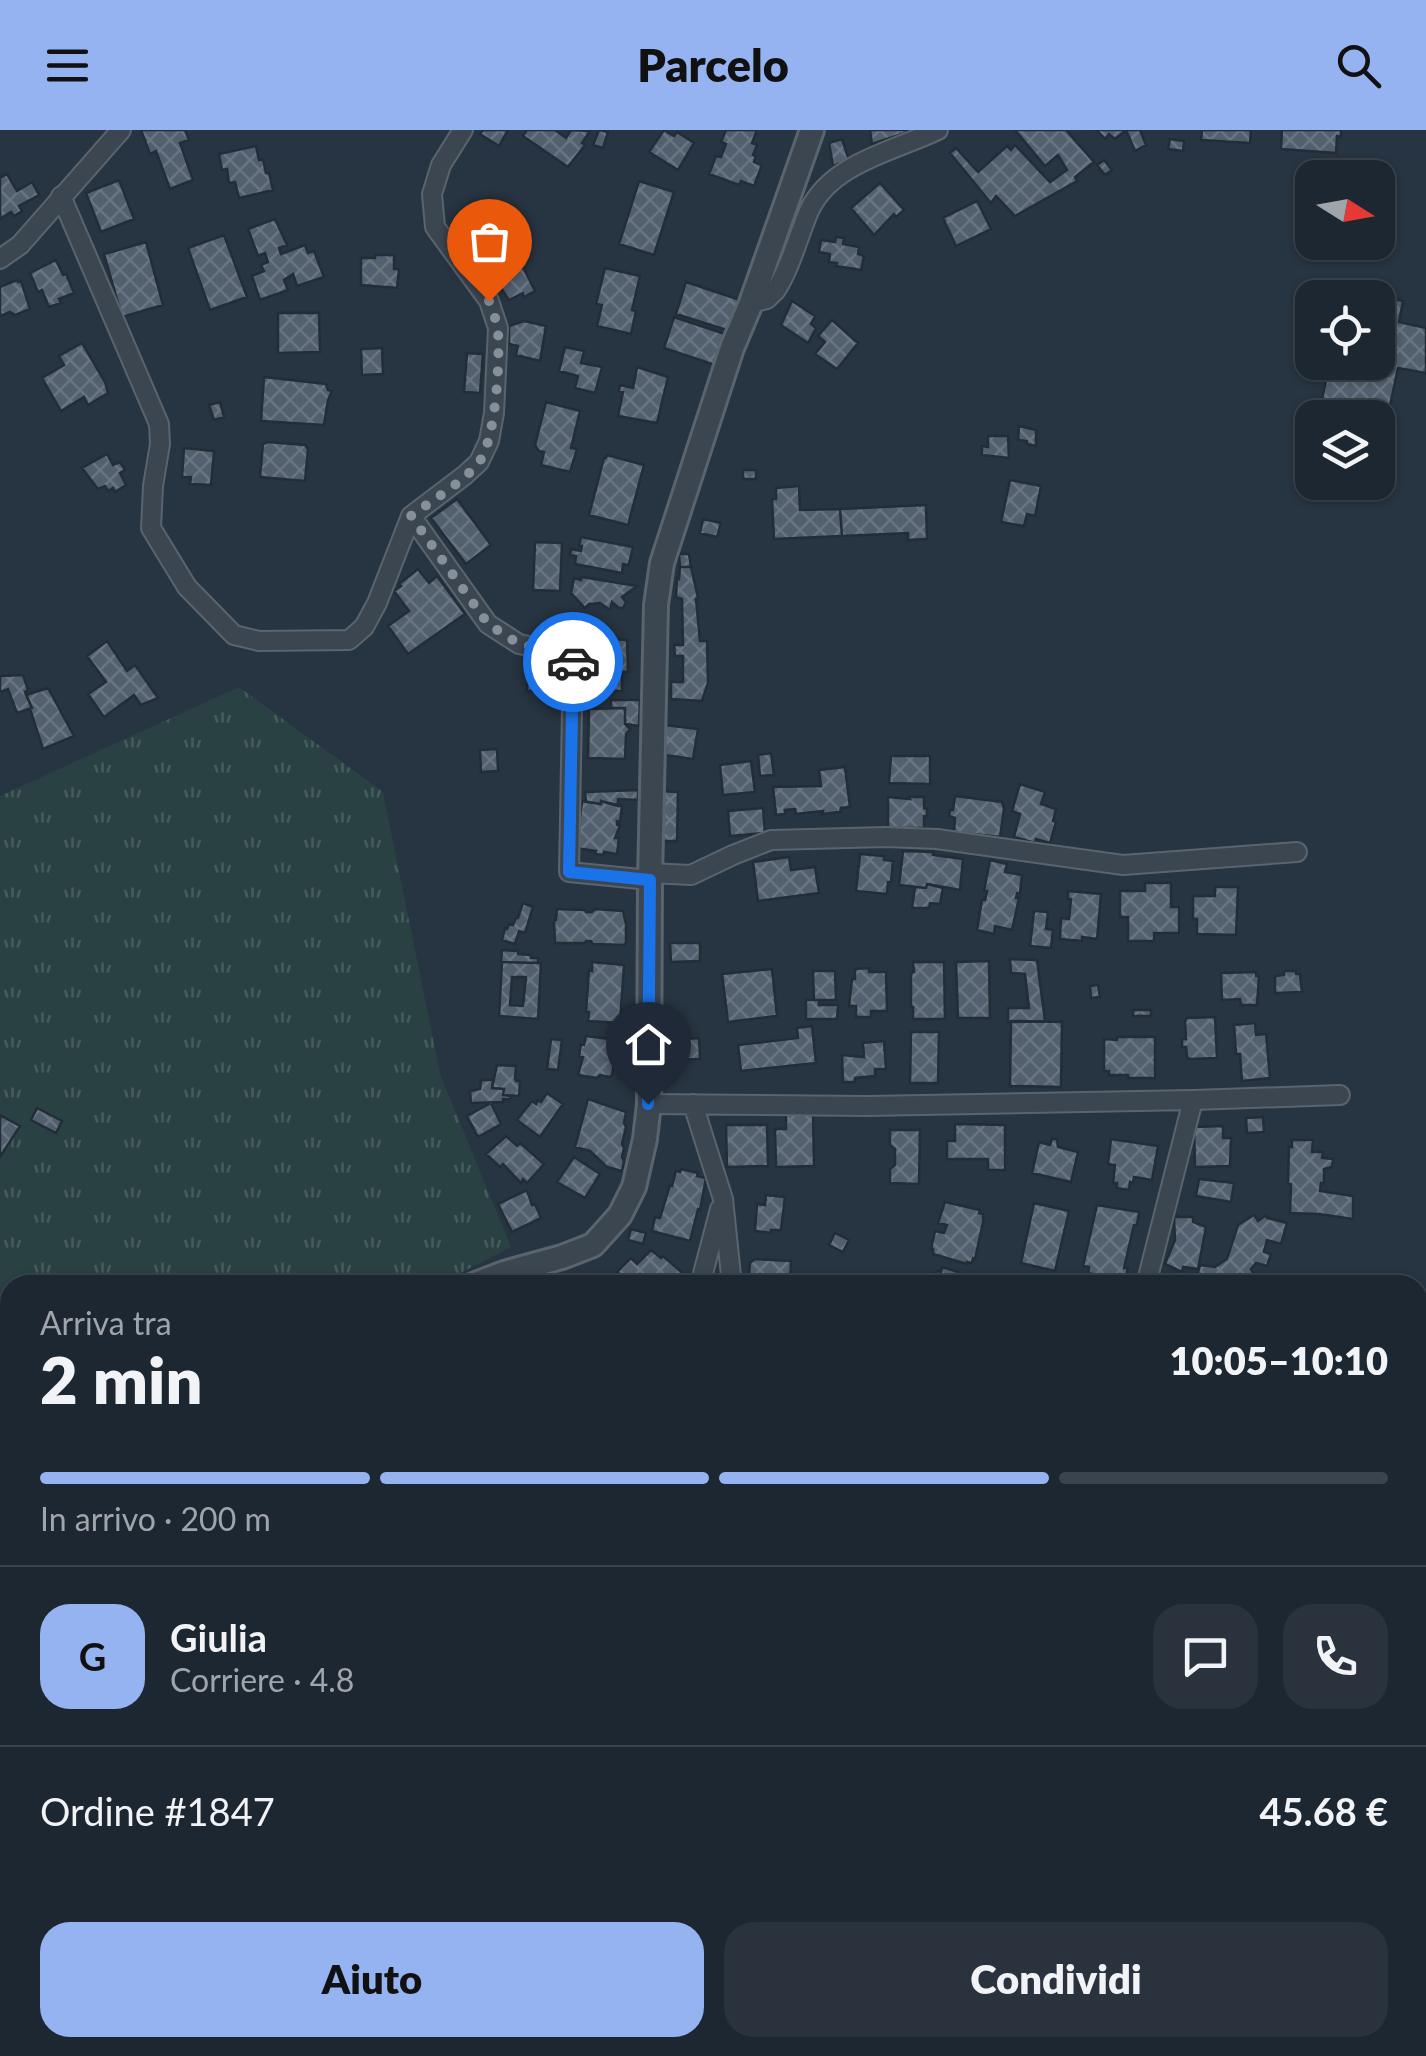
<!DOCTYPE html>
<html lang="it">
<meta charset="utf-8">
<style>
body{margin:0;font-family:Lato,sans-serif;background:#2a333d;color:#f1f3f6;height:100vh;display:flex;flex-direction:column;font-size:38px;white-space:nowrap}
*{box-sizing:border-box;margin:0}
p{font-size:32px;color:#a0a5ab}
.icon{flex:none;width:55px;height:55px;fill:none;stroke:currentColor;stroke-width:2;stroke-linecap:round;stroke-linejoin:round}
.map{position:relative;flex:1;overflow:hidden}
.sheet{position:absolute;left:0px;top:1145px;width:1428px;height:782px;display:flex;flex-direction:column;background:#1d2731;border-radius:30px 30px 0 0;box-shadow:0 2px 8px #0004,0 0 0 2px #3b444d}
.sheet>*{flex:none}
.needle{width:65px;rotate:101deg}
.buttons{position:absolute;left:1295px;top:30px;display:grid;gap:20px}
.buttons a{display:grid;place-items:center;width:100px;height:100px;border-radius:20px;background:#1d2731;box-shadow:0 2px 8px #0004,0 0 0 2px #3b444d;font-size:50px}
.pin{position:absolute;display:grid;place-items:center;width:85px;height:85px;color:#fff;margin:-102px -42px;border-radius:50% 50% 50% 0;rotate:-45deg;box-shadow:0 0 10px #0007}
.pin .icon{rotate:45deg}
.courier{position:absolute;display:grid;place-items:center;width:100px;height:100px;margin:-50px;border:8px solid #1a73e8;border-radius:50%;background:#fff;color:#222;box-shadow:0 2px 12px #0007}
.overview em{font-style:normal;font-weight:800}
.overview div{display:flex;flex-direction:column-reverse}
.overview{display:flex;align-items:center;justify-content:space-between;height:170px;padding:0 40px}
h1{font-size:65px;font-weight:800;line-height:75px}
.bar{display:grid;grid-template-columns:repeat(4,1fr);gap:15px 10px;align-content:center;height:120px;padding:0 40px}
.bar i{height:12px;border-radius:8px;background:#3b444d}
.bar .active{background:#95b2f1}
.bar p{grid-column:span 4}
.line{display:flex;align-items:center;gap:25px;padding:0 40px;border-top:2px solid #3b444d}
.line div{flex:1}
.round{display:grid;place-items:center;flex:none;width:105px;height:105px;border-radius:30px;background:#2a333d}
.button{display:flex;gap:20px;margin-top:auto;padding:20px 40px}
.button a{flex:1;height:115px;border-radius:30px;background:#95b2f1;color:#111;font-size:40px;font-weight:800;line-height:115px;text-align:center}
.button a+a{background:#2a333d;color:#f1f3f6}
header{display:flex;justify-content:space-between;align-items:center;height:130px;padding:0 40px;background:#95b2f1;color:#111;font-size:45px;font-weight:800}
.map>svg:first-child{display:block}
.park{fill:url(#park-tufts)}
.pitch{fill:#294142}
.building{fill:url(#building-cross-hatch);stroke:#222d38;stroke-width:2.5;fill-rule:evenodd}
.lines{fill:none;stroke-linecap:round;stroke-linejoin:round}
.minor-casing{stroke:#59646e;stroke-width:22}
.tertiary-casing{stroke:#59646e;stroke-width:28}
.minor{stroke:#3b4651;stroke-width:18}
.tertiary{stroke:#3b4651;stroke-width:22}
.done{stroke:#85909b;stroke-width:10;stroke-dasharray:0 18}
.route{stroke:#1a73e8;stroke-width:12}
</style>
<header><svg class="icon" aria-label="menu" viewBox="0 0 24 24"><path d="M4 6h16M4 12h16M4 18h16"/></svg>Parcelo<svg class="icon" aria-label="search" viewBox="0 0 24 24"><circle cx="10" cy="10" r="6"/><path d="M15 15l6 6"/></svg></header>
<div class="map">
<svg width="1426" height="1926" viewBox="0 0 1426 1926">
<defs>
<pattern id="park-tufts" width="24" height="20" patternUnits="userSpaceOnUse" patternTransform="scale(2.5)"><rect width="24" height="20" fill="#294142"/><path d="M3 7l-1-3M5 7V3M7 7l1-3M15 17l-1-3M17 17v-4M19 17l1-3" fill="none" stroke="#465b5c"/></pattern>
<pattern id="building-cross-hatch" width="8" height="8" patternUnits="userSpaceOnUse" patternTransform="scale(2.5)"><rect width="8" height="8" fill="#525f6e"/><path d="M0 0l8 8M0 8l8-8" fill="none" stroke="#697481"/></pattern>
</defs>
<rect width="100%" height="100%" fill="#273441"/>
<path class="park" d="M239 557 383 662 440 944 511 1117 449 1149 444 1155H10V1918H193L199 1926H0V666Z"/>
<path class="pitch" d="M264 1135 284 1155H245Z"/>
<path class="building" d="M141 0H185L189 10 180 13 193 50 170 59 156 21 150 24Z
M483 0H508L499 16 480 4Z
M527 0H555L566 8 571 0 590 1 582 13 585 15 568 37 523 6Z
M599 0 608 2 603 18 593 15Z
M664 0 674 6 677 2 694 13 678 40 649 22Z
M726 0H757L752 13 757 15 753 25 756 27 754 32 762 35 754 56 741 51 739 55 709 44 716 26 721 27 726 14 721 12Z
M870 0H914L872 14Z
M1015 0H1066L1094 32 1075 47 1077 51 1015 86 996 66 991 73 950 23 956 18 978 42 1007 16 1011 20 1015 15 1050 52 1067 40 1058 25 1045 36Z
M1096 0H1126L1115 9 1109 4 1105 9Z
M1126 0H1140L1146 15 1135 21Z
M1202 0H1251L1250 13 1201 10Z
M1282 0H1341V7L1337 6 1336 23 1281 19Z
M842 9 849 30 833 36 829 13Z
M1170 9 1184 11 1183 21 1168 19Z
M256 16 259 30 263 29 266 43H269L273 60 239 68 235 52 229 53 227 39 222 40 219 24Z
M1104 30 1112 40 1105 45 1097 35Z
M7 44 17 61 32 52 39 65 19 76 22 81 14 86 11 82 0 89V48Z
M119 50 134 89 101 102 86 63Z
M639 51 674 62 654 125 619 114Z
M880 53 904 80 896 87 894 84 874 105 851 78Z
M977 71 991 99 956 116 943 88Z
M275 89 287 115 279 118 281 124 305 115 308 123 314 121 324 147 297 156 293 144 284 150 288 160 260 170 252 146 264 141 261 135 268 132 265 123 258 126 248 99Z
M224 105 247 167 210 180 188 118Z
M836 107 844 108 843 114 859 117 858 124 864 126 861 140 836 136 837 133 829 132 830 124 819 122 821 110 835 112Z
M146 112 163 175 122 187 104 124Z
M501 122 513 142 523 137 535 161 524 167 523 163 509 170 484 132Z
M375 125H394V139H399L397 158 361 155V128H375Z
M56 130 63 145 66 144 74 163 59 169 61 173 49 177 42 160 38 162 30 143Z
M605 138 640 146 632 180 636 181 631 204 597 196 602 175 596 174Z
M17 150 18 152 21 151 30 179 15 185 10 182 0 186V157Z
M686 152 740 170 730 201 676 184Z
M1345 159 1403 171 1399 192 1426 198V243L1398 238 1387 290 1379 288 1378 293V288H1318L1330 232H1378V168H1343Z
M792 171 815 186 811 194 816 198 808 213 781 195Z
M278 183H319L320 222 278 223Z
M674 187 728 205 718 236 664 218Z
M832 190 858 213 837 239 815 224 825 212 818 206Z
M524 191 546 196 540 231 516 225 518 216 509 214V196Z
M82 213 105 252 108 263 88 275 84 267 61 281 42 248 64 235 59 226Z
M565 217 584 221 581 233 602 237 595 263 575 258 578 246 559 241Z
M382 218 383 244 362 245 361 219Z
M467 223 483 224 480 263 464 262Z
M637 237 668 247 657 293 618 286 623 262 619 261 620 255 633 258Z
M264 247 326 254 328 260 332 261 328 270 324 295 261 291Z
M220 272 224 287 214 290 209 275Z
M546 272 580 281 571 318 577 319 570 342 541 335 544 322 539 321 535 315Z
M1019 296 1036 300V316L1027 314V311L1018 310Z
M988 306H1008L1009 328 982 325V316L988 317Z
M268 312 305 315 308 319 305 351 260 347 263 314Z
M184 318 214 321 211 355 190 354 191 347H182Z
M107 324 113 335 120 332 125 340 120 343 126 355 115 362 113 358 108 361 105 356 98 359 82 338Z
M607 325 644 335 628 395 589 385 604 328H606Z
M743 340H756V349H743Z
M1010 350 1041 356 1035 386 1027 384 1024 396 1001 392Z
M799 356 800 380 840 379 842 406 774 409 772 369H776V358Z
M457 369 491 415 466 434 431 388Z
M926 375 927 409 908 410V403L842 406 840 379Z
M703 389 721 393 717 407 700 403Z
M581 407 633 417 630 430 628 435 623 434 622 443 575 434 576 426 570 425 571 419 581 421 582 416H579Z
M535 412 562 413 560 461 533 460Z
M679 424H689L691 437H680Z
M680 437H691L698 468 696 469 700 511H707L708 553 702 571 671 569V552H683V526H675L674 515H683L682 469 676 467 677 448 679 449Z
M418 439 429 453 437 446 465 484 408 524 388 496 409 481 394 461 401 456 399 454Z
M581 447 588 448 637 456 622 467 626 472 623 478H619L612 472 610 480 600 473 589 474 585 478 571 463 574 448 581 450Z
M588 507 627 510 628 542H622V561H592V534H588Z
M107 511 127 541 135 535 158 568 141 575 134 565 104 587 88 564 106 552 87 526Z
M528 528H559L558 561H527Z
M23 545 28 560 25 562 32 578 17 583 8 559 0 562V546Z
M48 558 74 606 43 619 30 579 32 578 26 565Z
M611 570H640L639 596 625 594V578H611Z
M625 578V594L630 599 626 604 625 629 588 628 589 579Z
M664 595 698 599 693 629 665 625 666 619 661 618Z
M497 619 498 641 481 642 480 620Z
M771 623 774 645 760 646 758 625Z
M891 626H930V654L889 653Z
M751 631 755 662 723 665 720 635Z
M845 637 850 677 841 678 840 682 822 684 823 681 796 684 795 679 785 680V684L776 685 773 657 821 656 819 640Z
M1020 654 1045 662 1041 674 1056 679 1053 691 1056 692 1050 713 1036 709 1035 713 1014 707 1020 684 1012 681Z
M638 660V670L618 669V676L601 671V674L586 672 585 662Z
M661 661 678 662 677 711H659Z
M955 666 1002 672 1004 679 1000 707 954 702 955 688 949 686 950 680H953Z
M888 667 910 669 909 667H924V678L927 679V686H924V698H888Z
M582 671 601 674V671L622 676 620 692 617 691V695H620L615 708H619L617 724 604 722 603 725 595 724 596 721 576 718Z
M763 678 765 703 730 706 728 681Z
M903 721 933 722V725L963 729 960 760 927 754 926 758 899 755Z
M860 724 884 726V730L893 731 891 752H888L887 764 856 761Z
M789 727 791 740 815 737 819 763 758 771 753 732Z
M990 730 1007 734 1005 742 1022 745 1020 763H1017L1016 768H1019L1012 800 995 796 994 804 977 800 982 770H985L987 761H984Z
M1145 753H1171V777H1179V803H1154V811H1128V787H1120V761H1145Z
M927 754 943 758 940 774 930 773 929 778H912L915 757 926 758Z
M1215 757H1238L1236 805 1197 804V789H1193V766H1215Z
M1068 761 1101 764 1097 809 1082 807V811L1060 809 1061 788 1069 789 1071 769H1068Z
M523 773 533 777 525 803 519 801 515 814 502 810 505 798 507 799 509 794 513 795 516 788H518Z
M557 779 585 780 586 782H592L595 779 623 781 626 794V813L624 815 593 814 591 811H586L585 813H555L554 791 556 790Z
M1034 781 1048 782 1046 799 1053 800 1051 818 1030 816Z
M670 813H700V831L671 832Z
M502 820 518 821V824L531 825V828H538V833L501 832Z
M1010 829 1037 830 1045 891 1008 892V878H1029L1025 844 1011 843Z
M989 831 990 888H958L956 832Z
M502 832 541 833 538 889 499 886ZM512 847H526L523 876 510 875Z
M592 832 624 835 620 893 588 891 589 882H586L589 840 592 841Z
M913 832H944L945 889H913V877H911V843L914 842Z
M869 838V842H886L887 881H871V887H856V876H849L852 849H855V839Z
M772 839 777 886 728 892 722 844Z
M813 841H835L836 870H814Z
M1284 841H1296V844H1300L1302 862 1275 863V846L1284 845Z
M1256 842V846H1259L1257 875H1241L1240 869 1222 870 1221 843Z
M1098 855 1100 867 1091 868 1090 856Z
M806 870H819V875H838L837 889H806Z
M1133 880H1151V886H1133Z
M1215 887 1217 928 1189 929 1187 927 1186 917H1182V909H1186L1185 891 1187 888Z
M1011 891 1062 892 1061 957 1010 956Z
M1255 893 1256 905 1266 904 1270 948 1242 951 1240 924H1236L1234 895Z
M812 896 816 933 741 941 738 915 798 908 797 898Z
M911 902H939L938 953H910Z
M586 906 618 910 612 945 610 947 600 945 597 948 578 945 583 927 579 926 581 914 584 915Z
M1117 907H1155V948H1128V945H1109V941H1104V909L1117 910Z
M699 908 700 929 668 930 667 910Z
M551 909 562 910 558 940 547 939Z
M884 911 886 939H875V946L855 948V952H843L842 925 864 927 863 913Z
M497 935 516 936 515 948 516 951H520L519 966 503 965 504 959 492 958Z
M481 950H493L492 958 504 959 503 965 511 966 510 969H503V972L471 973 470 961 480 959Z
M547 963 563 974 540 1007 517 990 532 971 536 974 538 970 541 972Z
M588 969 626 982 624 993 626 997 622 1014 624 1018 622 1027 624 1031 622 1041 607 1037 590 1021 575 1017Z
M491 973 501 994 478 1007 467 986Z
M37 978 62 991 56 1003 31 990Z
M786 984H813L814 1036 776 1037 775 999H786Z
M0 985 20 996 0 1027Z
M1263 987 1264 1002 1247 1003 1246 988Z
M955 994 1005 995V1040H988V1029H947V1011H955Z
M726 995H767L768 1036 727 1037Z
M1223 996V1008H1231L1230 1036 1195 1037 1194 997Z
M890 1000H920L919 1054 890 1053V1039L895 1035V1019L890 1015Z
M506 1006 517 1016 520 1013 544 1034 527 1053 523 1049 521 1053 503 1034 500 1037 486 1024Z
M1052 1009H1057L1058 1017 1078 1022 1071 1052 1032 1043 1039 1012 1050 1015Z
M1111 1009 1158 1016 1152 1050 1134 1047 1133 1053 1130 1052 1129 1060 1117 1058V1053H1113L1115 1035 1108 1034Z
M1292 1010H1313L1312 1022H1323L1322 1028 1333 1029 1332 1037 1324 1039V1053H1321L1320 1061 1353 1066V1089L1319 1084 1290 1083 1291 1054 1288 1053 1289 1016 1292 1017Z
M574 1027 600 1044 585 1068 557 1052Z
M681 1039 698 1043 697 1046 706 1048 700 1080 698 1079 690 1111 652 1101 655 1087 660 1088 670 1055 672 1056 676 1041 680 1042Z
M1199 1049 1234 1053 1231 1072 1196 1066Z
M527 1060 532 1075 535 1074 541 1088 512 1102 498 1074Z
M766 1065 785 1067 781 1100H771V1103L755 1101 757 1074 765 1075Z
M945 1072 980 1080 979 1083 983 1084V1088H984L975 1129 973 1128 972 1133 967 1132V1134L933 1124V1119H931L935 1101 944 1103 947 1095 938 1093Z
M1034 1073 1069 1081 1055 1141 1021 1133Z
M1097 1075 1139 1082 1137 1095H1134L1124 1138H1128L1125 1151 1088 1143 1089 1137 1083 1136Z
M1254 1085 1258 1091 1266 1085 1267 1088 1287 1093 1281 1114 1267 1110 1264 1122 1271 1124 1267 1136 1256 1133 1251 1139 1255 1147 1245 1154 1243 1151 1240 1153H1223L1212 1149 1209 1155 1195 1154 1200 1135 1215 1137 1227 1129 1238 1095Z
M1174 1087H1193V1092L1206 1097 1198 1139 1183 1137 1182 1142 1165 1134 1175 1110Z
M631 1099 646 1103 643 1114 628 1110Z
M835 1103 849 1110 843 1122 829 1115Z
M651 1120 661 1128 663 1126 686 1146 677 1155H630L617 1142 631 1128 637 1134Z
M755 1129 791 1131 790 1155H748L750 1133Z
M942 1137 958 1142 956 1147 960 1148 964 1155H912L920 1150 922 1153 938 1141 941 1142Z
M16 1918H37L35 1925 15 1921Z
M45 1918H80L79 1926 44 1921Z
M448 1918H480L475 1926H442Z
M493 1918H510L523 1926H483L487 1920 490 1922Z
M586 1918H615L611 1926H594L585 1922Z
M627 1918H653L649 1926H623Z
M835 1918H885L881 1926H856Z
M1142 1918H1171L1166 1926H1137Z
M1235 1918H1256L1251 1926Z"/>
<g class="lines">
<g class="minor-casing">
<path id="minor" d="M61 66 159 294 160 314 153 356 151 398 187 457 234 505 259 511 349 510 364 497 377 473 411 386 465 345 479 332 489 311 494 283 498 198 489 171 435 97 432 64 441 35 463 0
M0 129 20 115 121 0
M751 173 767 169 776 160C791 136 798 107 809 81 831 33 894 21 938 0
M411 386 488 494 519 514 573 525 569 742 650 750
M650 743 691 745 733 725 771 710 886 707 937 709 1123 735 1297 722
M649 974 867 976 1193 970 1340 965
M693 974 723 1069 732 1155
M700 1155 720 1079
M1146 1155 1193 970
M1418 1340 1426 1331
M1418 1668 1426 1677
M765 1918 782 1926"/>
</g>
<g class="tertiary-casing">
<path id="tertiary" d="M473 1155 504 1143 562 1127 593 1115 620 1085 634 1057 645 1009 649 974 650 750 656 475 662 433 732 218 751 173 812 0
M207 1918 214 1926"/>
</g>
<use href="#minor" class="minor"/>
<use href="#tertiary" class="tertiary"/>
</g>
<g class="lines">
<path class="done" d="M489 171C492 180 497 191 498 201 500 231 496 309 479 332 464 352 431 371 411 386L488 494 519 514 573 525V532"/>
<path class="route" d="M573 532 569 742 650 750 648 974"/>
</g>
</svg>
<div class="buttons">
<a><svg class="needle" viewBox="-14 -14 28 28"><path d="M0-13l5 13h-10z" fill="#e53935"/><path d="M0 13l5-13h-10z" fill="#a0a5ab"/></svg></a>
<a><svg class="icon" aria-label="locate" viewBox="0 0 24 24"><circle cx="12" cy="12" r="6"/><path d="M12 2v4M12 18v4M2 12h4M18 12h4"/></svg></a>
<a><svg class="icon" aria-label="layers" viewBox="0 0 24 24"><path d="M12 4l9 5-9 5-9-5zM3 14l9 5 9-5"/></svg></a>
</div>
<div class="pin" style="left:489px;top:171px;background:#ea580c"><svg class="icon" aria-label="bag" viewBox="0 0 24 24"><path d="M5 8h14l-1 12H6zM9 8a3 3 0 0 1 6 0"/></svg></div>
<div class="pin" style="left:648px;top:974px;background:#1f2937"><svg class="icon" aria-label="home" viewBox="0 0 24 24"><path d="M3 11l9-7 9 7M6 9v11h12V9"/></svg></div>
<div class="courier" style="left:573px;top:532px"><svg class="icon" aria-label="car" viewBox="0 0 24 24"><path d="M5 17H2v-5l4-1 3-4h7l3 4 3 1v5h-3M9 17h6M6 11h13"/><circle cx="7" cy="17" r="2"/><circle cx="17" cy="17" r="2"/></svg></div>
<section class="sheet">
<div class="overview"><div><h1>2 min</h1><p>Arriva tra</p></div><em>10:05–10:10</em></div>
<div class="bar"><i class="active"></i><i class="active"></i><i class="active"></i><i></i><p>In arrivo · 200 m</p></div>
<div class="line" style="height:180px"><b class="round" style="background:#95b2f1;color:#111">G</b><div><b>Giulia</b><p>Corriere · 4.8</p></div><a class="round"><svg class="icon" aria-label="chat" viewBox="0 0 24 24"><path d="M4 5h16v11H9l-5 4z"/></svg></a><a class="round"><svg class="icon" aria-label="phone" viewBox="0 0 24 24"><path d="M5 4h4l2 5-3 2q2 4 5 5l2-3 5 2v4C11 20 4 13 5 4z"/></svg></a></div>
<div class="line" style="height:130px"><div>Ordine #1847</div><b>45.68 €</b></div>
<div class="button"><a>Aiuto</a><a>Condividi</a></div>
</section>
</div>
